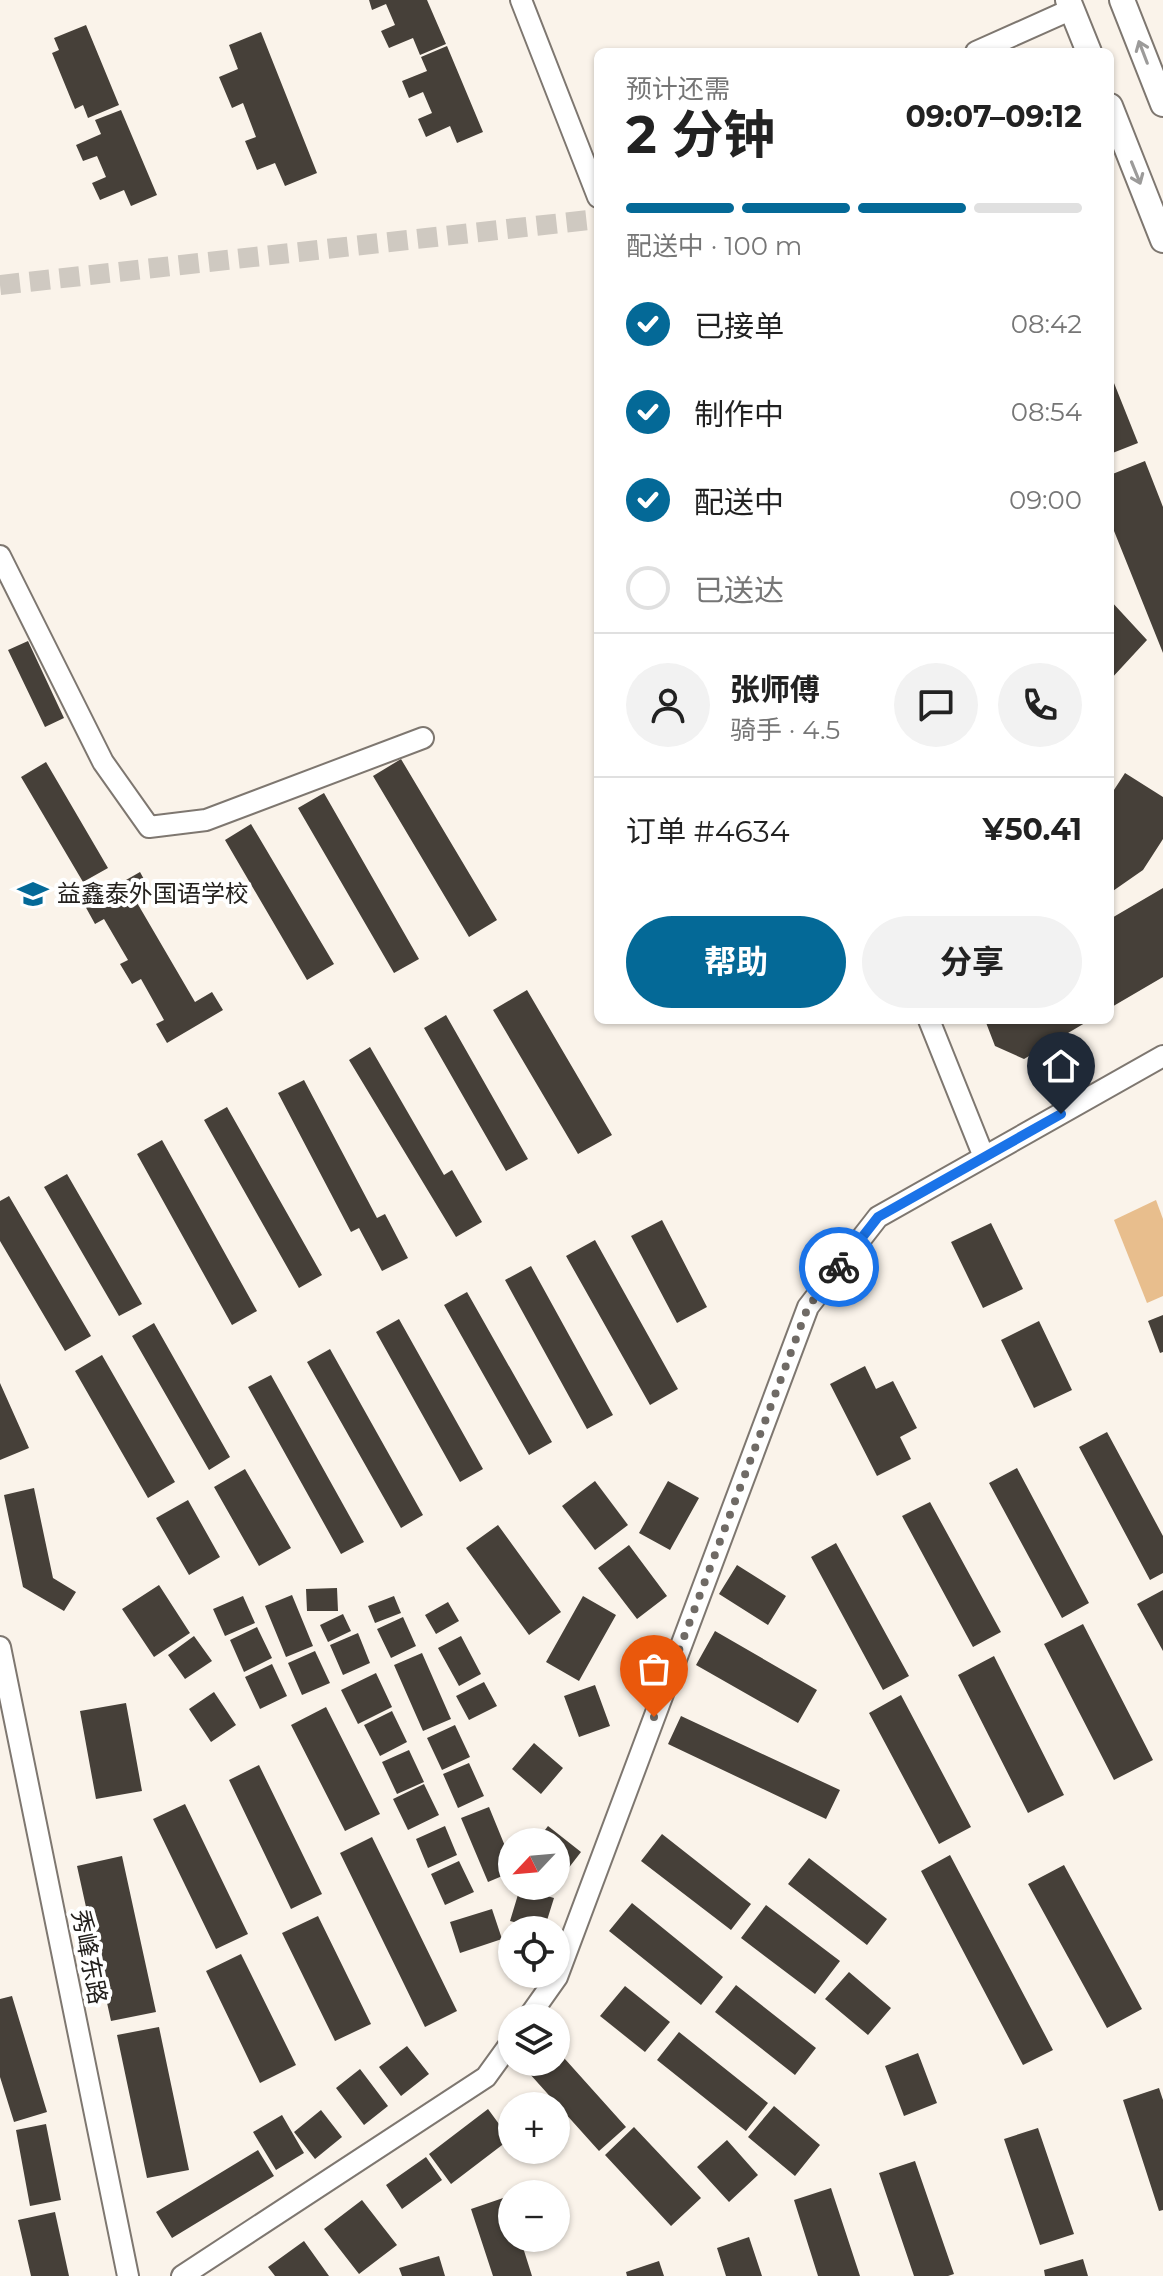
<!DOCTYPE html>
<html lang="zh">
<meta charset="utf-8">
<style>
body{margin:0;font-family:Montserrat,"Noto Sans SC",sans-serif;background:#f2f2f2;color:#222;height:100vh;display:flex;flex-direction:column;font-size:30px;white-space:nowrap}
*{box-sizing:border-box;margin:0}
p{font-size:26px;color:#767676}
.icon{flex:none;width:44px;height:44px;fill:none;stroke:currentColor;stroke-width:2;stroke-linecap:round;stroke-linejoin:round}
.map{position:relative;flex:1;overflow:hidden}
.sheet{position:absolute;left:594px;top:48px;width:520px;height:976px;display:flex;flex-direction:column;background:#fff;border-radius:12px;box-shadow:0 2px 6px #0004}
.sheet>*{flex:none}
.needle{width:52px;rotate:244deg}
.controls{position:absolute;left:498px;top:1828px;display:grid;gap:16px}
.controls a{display:grid;place-items:center;width:72px;height:72px;border-radius:50%;background:#fff;box-shadow:0 2px 6px #0004;font-size:40px}
.pin{position:absolute;display:grid;place-items:center;width:68px;height:68px;color:#fff;margin:-82px -34px;border-radius:50% 50% 50% 0;rotate:-45deg;box-shadow:0 0 8px #0007}
.pin .icon{rotate:45deg}
.courier{position:absolute;display:grid;place-items:center;width:80px;height:80px;margin:-40px;border:6px solid #1a73e8;border-radius:50%;background:#fff;color:#222;box-shadow:0 2px 10px #0007}
.head em{font-style:normal;font-weight:700}
.head div{display:flex;flex-direction:column-reverse}
.head{display:flex;align-items:center;justify-content:space-between;height:136px;padding:0 32px}
h1{font-size:52px;font-weight:700;line-height:60px}
.bar{display:grid;grid-template-columns:repeat(4,1fr);gap:12px 8px;align-content:center;height:96px;padding:0 32px}
.bar i{height:10px;border-radius:6px;background:#e0e0e0}
.bar .active{background:#046997}
.bar p{grid-column:span 4}
.line{display:flex;align-items:center;gap:20px;padding:0 32px;border-top:2px solid #e0e0e0}
.line div{flex:1}
.round{display:grid;place-items:center;flex:none;width:84px;height:84px;border-radius:42px;background:#f2f2f2}
ol{padding:0 32px;list-style:none}
li{display:flex;align-items:center;gap:24px;height:88px}
li p{margin-inline-start:auto}
li .icon{padding:8px;border-radius:50%;background:#046997;color:#fff;stroke-width:4}
li:last-child{color:#767676}
li i{width:44px;height:44px;border:4px solid #e0e0e0;border-radius:50%}
.button{display:flex;gap:16px;margin-top:auto;padding:16px 32px}
.button a{flex:1;height:92px;border-radius:48px;background:#046997;color:#fff;font-size:32px;font-weight:700;line-height:92px;text-align:center}
.button a+a{background:#f2f2f2;color:#222}
.map>svg:first-child{display:block}
.green{fill:#e8be8d}
.building{fill:#464039}
.lines{fill:none;stroke-linecap:round;stroke-linejoin:round}
.minor-tunnel{stroke:#cfc9c1;stroke-width:20;stroke-dasharray:20 10;stroke-linecap:butt}
.minor-casing{stroke:#7e7770;stroke-width:24}
.major-casing{stroke:#7e7770;stroke-width:28}
.minor{stroke:#fff;stroke-width:20}
.major{stroke:#fff;stroke-width:24}
.oneway{stroke:#9c9b9a}
.done{stroke:#6f6a65;stroke-width:8;stroke-dasharray:0 14.4}
.route{stroke:#1a73e8;stroke-width:10}
.labels{text-anchor:middle;stroke-width:8;stroke-linejoin:round;paint-order:stroke}
.poi-label{font-size:24px;fill:#24211e;stroke:#fff;text-anchor:start}
.street-label{font-size:24px;fill:#24211e;stroke:#fff}
</style>
<div class="map">
<svg width="1163" height="2276" viewBox="0 0 1163 2276">
<rect width="100%" height="100%" fill="#faf3ea"/>
<path class="green" d="M1156 1200 1163 1219V1296L1147 1303 1114 1220Z"/>
<path class="building" d="M369 0H427L446 44 420 55 413 38 389 48 381 31 395 25 386 4 372 10Z
M86 25 119 105 88 118 83 105 75 109 52 53 59 50 54 38Z
M261 32 317 173 285 186 275 163 257 170 245 141 256 137 243 103 232 108 219 77 238 69 229 45Z
M447 46 483 132 457 143 450 126 426 137 418 119 432 113 423 92 409 98 402 81 427 71 421 57Z
M121 110 157 195 131 206 124 190 100 200 92 183 106 177 97 156 83 161 76 145 101 134 95 120Z
M1110 373 1138 443 1110 454Z
M1145 461 1163 507V653L1110 521V475Z
M1110 600 1147 640 1110 680Z
M28 641 64 718 45 727 8 650Z
M401 759 497 920 469 937 373 776Z
M46 762 108 868 83 882 21 777Z
M1125 773 1163 797V839L1143 870 1110 893V796Z
M324 793 419 959 394 973 298 808Z
M251 824 334 964 307 980 225 840Z
M140 872 151 892 136 901 195 1002 212 992 223 1010 167 1043 156 1024 164 1020 141 979 132 984 120 964 128 960 104 919 95 924 84 904Z
M1163 888V977L1110 1008V919Z
M527 990 612 1135 578 1154 493 1010Z
M446 1015 528 1159 506 1171 424 1028Z
M985 1020H1090L1024 1059 995 1046Z
M370 1047 444 1175 452 1170 482 1222 456 1237 349 1060Z
M304 1080 377 1218 385 1214 408 1258 382 1271 359 1228 351 1232 278 1093Z
M227 1107 322 1275 299 1288 204 1120Z
M162 1140 257 1311 232 1325 137 1154Z
M67 1174 142 1304 119 1316 44 1187Z
M9 1196 91 1336 65 1351 0 1241V1201Z
M662 1220 707 1307 677 1323 631 1236Z
M991 1223 1023 1289 983 1308 951 1242Z
M595 1240 678 1389 650 1405 566 1256Z
M531 1266 613 1415 587 1429 505 1280Z
M467 1292 552 1442 529 1455 444 1305Z
M1163 1315V1352L1160 1353 1148 1321Z
M399 1319 483 1469 460 1482 376 1332Z
M1039 1321 1072 1390 1034 1408 1001 1340Z
M154 1323 230 1457 209 1470 132 1336Z
M330 1349 423 1515 401 1528 307 1362Z
M102 1355 175 1482 148 1498 75 1371Z
M865 1366 876 1389 893 1381 917 1428 900 1437 911 1459 877 1476 830 1384Z
M271 1375 364 1542 341 1554 248 1387Z
M0 1383 29 1448 0 1460Z
M1107 1432 1163 1536V1573L1150 1580 1079 1447Z
M1017 1468 1089 1603 1062 1618 989 1483Z
M245 1469 291 1548 259 1566 214 1487Z
M595 1481 628 1525 595 1550 562 1506Z
M668 1481 699 1498 670 1550 639 1533Z
M34 1488 53 1578 76 1592 64 1611 23 1587 4 1495Z
M188 1500 220 1557 189 1575 156 1518Z
M930 1502 1001 1632 973 1647 902 1516Z
M498 1525 561 1612 529 1635 466 1548Z
M836 1543 909 1676 883 1690 811 1557Z
M629 1545 667 1596 637 1619 598 1568Z
M737 1565 786 1596 768 1625 719 1594Z
M159 1585 190 1633 154 1657 122 1609Z
M337 1588 338 1611H307L306 1589Z
M1163 1590V1651L1137 1604Z
M292 1595 313 1646 286 1657 265 1606Z
M243 1596 255 1623 225 1636 213 1609Z
M394 1596 401 1613 375 1623 368 1606Z
M583 1596 616 1615 579 1681 546 1662Z
M448 1602 459 1621 436 1634 425 1615Z
M343 1614 351 1631 328 1642 320 1625Z
M403 1617 416 1646 391 1658 377 1629Z
M1083 1624 1153 1760 1114 1780 1044 1644Z
M257 1627 272 1658 244 1672 230 1640Z
M715 1631 817 1690 798 1723 696 1665Z
M358 1633 370 1663 343 1675 330 1645Z
M194 1636 212 1661 185 1679 168 1655Z
M461 1636 481 1674 459 1686 438 1648Z
M315 1651 330 1683 302 1695 288 1663Z
M422 1653 451 1719 423 1731 394 1665Z
M994 1656 1064 1795 1028 1813 958 1675Z
M272 1664 287 1696 260 1709 245 1677Z
M376 1673 392 1707 358 1724 341 1690Z
M484 1682 497 1706 469 1720 456 1696Z
M595 1685 610 1726 579 1737 564 1696Z
M214 1692 236 1725 211 1742 189 1709Z
M901 1695 971 1827 939 1844 869 1713Z
M126 1703 142 1791 96 1799 80 1711Z
M326 1707 380 1814 345 1831 291 1725Z
M392 1711 407 1742 380 1756 364 1725Z
M681 1716 840 1790 826 1819 668 1744Z
M455 1725 470 1757 442 1770 427 1738Z
M534 1743 563 1768 541 1794 512 1769Z
M409 1750 424 1782 397 1794 382 1762Z
M469 1763 484 1796 458 1808 443 1774Z
M259 1765 322 1894 291 1909 229 1780Z
M424 1784 439 1815 408 1830 393 1799Z
M185 1804 248 1934 216 1949 153 1819Z
M489 1807 512 1863V1872L488 1882 461 1818Z
M445 1826 457 1855 428 1868 416 1839Z
M548 1826 581 1852 564 1874 556 1868V1842H536Z
M662 1834 751 1904 731 1930 641 1861Z
M372 1837 457 2011 425 2027 340 1853Z
M950 1855 1053 2050 1023 2065 921 1871Z
M122 1856 156 2012 111 2021 77 1866Z
M809 1858 887 1919 867 1945 788 1884Z
M459 1861 474 1892 445 1905 431 1874Z
M1064 1865 1142 2009 1107 2028 1028 1884Z
M520 1888 554 1898 544 1930 510 1921Z
M632 1903 723 1977 701 2005 609 1931Z
M766 1905 840 1961 815 1994 741 1938Z
M492 1909 502 1939 460 1953 450 1922Z
M318 1916 371 2024 335 2041 282 1933Z
M241 1954 296 2065 260 2083 206 1971Z
M849 1972 891 2008 868 2035 825 1999Z
M736 1985 816 2048 795 2075 715 2012Z
M625 1986 670 2022 645 2052 600 2016Z
M12 1996 47 2112 14 2122 0 2077V1999Z
M159 2027 189 2170 147 2178 117 2035Z
M679 2032 768 2103 746 2131 657 2060Z
M407 2046 429 2074 401 2096 379 2067Z
M556 2049 626 2127 599 2151 529 2073 541 2062H556Z
M918 2053 937 2103 904 2116 885 2066Z
M360 2069 388 2106 364 2125 336 2088Z
M1159 2088 1163 2100V2210L1159 2211 1123 2100Z
M774 2106 820 2145 795 2176 748 2137Z
M488 2109 510 2139 451 2184 429 2154Z
M321 2110 342 2137 315 2159 294 2132Z
M282 2115 304 2153 276 2170 253 2132Z
M46 2124 61 2200 30 2206 16 2130Z
M634 2127 701 2198 671 2226 605 2155Z
M1038 2128 1074 2234 1040 2245 1004 2139Z
M727 2140 758 2175 729 2202 697 2167Z
M258 2150 274 2176 172 2238 156 2212Z
M426 2157 442 2180 402 2209 386 2185Z
M915 2161 954 2274 948 2276H914L879 2173Z
M831 2188 860 2276H818L794 2200Z
M506 2197 512 2215V2238H520L532 2276H493L471 2209Z
M362 2200 397 2245 359 2274 324 2229Z
M55 2212 69 2276H31L18 2220Z
M749 2237 762 2276H726L717 2248Z
M304 2241 329 2276H275L268 2267Z
M439 2256 445 2276H402L399 2268Z
M1083 2259 1088 2276H1045L1044 2270Z
M659 2261 664 2276H627L626 2272Z"/>
<g class="lines">
<path class="minor-tunnel" d="M0 285 598 219"/>
<g class="minor-casing">
<path id="minor" d="M521 0 598 197
M976 52 1072 9
M0 556 103 762 149 827 206 820 423 738
M929 1020 984 1157
M0 1647 128 2276
M528 2018 557 1977 808 1307 878 1217 1163 1056
M182 2276 486 2077 512 2041"/>
</g>
<g class="major-casing">
<path id="major" d="M1068 0 1089 52
M1122 0 1163 104
M1110 106 1163 240"/>
</g>
<use href="#minor" class="minor"/>
<use href="#major" class="major"/>
</g>
<defs><path id="oneway-shaft" d="M-6 0H5M1.5-3L5.5 0L1.5 3" fill="none" stroke-width="1.6" stroke-linecap="round" stroke-linejoin="round" transform="scale(2)"/></defs>
<g class="oneway">
<use href="#oneway-shaft" transform="translate(1143 52) rotate(-111)"/>
<use href="#oneway-shaft" transform="translate(1136 173) rotate(68)"/>
</g>
<g class="lines">
<path class="done" d="M654 1717 808 1307 839 1267"/>
<path class="route" d="M839 1267 878 1217 1061 1114"/>
</g>
<defs>
<g id="school-bare" transform="scale(2.4)"><path d="M0-5L7-2L0 1L-7-2ZM-4 1L0 2.5L4 1V4Q0 6-4 4Z" fill="#046997" stroke="#fff" stroke-width="2.5" paint-order="stroke"/></g>
</defs>
<g fill-rule="evenodd">
<use href="#school-bare" x="33" y="894"/>
</g>
<g class="labels">
<g class="poi-label">
<text x="57" y="902">益鑫泰外国语学校</text>
</g>
<g class="street-label">
<text transform="translate(89 1957) rotate(79)" y="8">秀峰东路</text>
</g>
</g>
</svg>
<div class="controls">
<a><svg class="needle" viewBox="-14 -14 28 28"><path d="M0-13l5 13h-10z" fill="#e53935"/><path d="M0 13l5-13h-10z" fill="#767676"/></svg></a>
<a><svg class="icon" aria-label="locate" viewBox="0 0 24 24"><circle cx="12" cy="12" r="6"/><path d="M12 2v4M12 18v4M2 12h4M18 12h4"/></svg></a>
<a><svg class="icon" aria-label="layers" viewBox="0 0 24 24"><path d="M12 4l9 5-9 5-9-5zM3 14l9 5 9-5"/></svg></a>
<a>+</a>
<a>−</a>
</div>
<div class="pin" style="left:654px;top:1717px;background:#ea580c"><svg class="icon" aria-label="bag" viewBox="0 0 24 24"><path d="M5 8h14l-1 12H6zM9 8a3 3 0 0 1 6 0"/></svg></div>
<div class="pin" style="left:1061px;top:1114px;background:#1f2937"><svg class="icon" aria-label="home" viewBox="0 0 24 24"><path d="M3 11l9-7 9 7M6 9v11h12V9"/></svg></div>
<div class="courier" style="left:839px;top:1267px"><svg class="icon" aria-label="bike" viewBox="0 0 24 24"><circle cx="6" cy="16" r="4"/><circle cx="18" cy="16" r="4"/><path d="M6 16l4-8h5l3 8M10 8l3 8H6M13 5h3"/></svg></div>
<section class="sheet">
<div class="head"><div><h1>2 分钟</h1><p>预计还需</p></div><em>09:07–09:12</em></div>
<div class="bar"><i class="active"></i><i class="active"></i><i class="active"></i><i></i><p>配送中 · 100 m</p></div>
<ol>
<li><svg class="icon" aria-label="check" viewBox="0 0 24 24"><path d="M5 12l5 5 9-10"/></svg>已接单<p>08:42</p></li>
<li><svg class="icon" aria-label="check" viewBox="0 0 24 24"><path d="M5 12l5 5 9-10"/></svg>制作中<p>08:54</p></li>
<li><svg class="icon" aria-label="check" viewBox="0 0 24 24"><path d="M5 12l5 5 9-10"/></svg>配送中<p>09:00</p></li>
<li><i></i>已送达</li>
</ol>
<div class="line" style="height:144px"><a class="round"><svg class="icon" aria-label="person" viewBox="0 0 24 24"><circle cx="12" cy="8" r="4"/><path d="M4 21q1-7 8-7t8 7"/></svg></a><div><b>张师傅</b><p>骑手 · 4.5</p></div><a class="round"><svg class="icon" aria-label="chat" viewBox="0 0 24 24"><path d="M4 5h16v11H9l-5 4z"/></svg></a><a class="round"><svg class="icon" aria-label="phone" viewBox="0 0 24 24"><path d="M5 4h4l2 5-3 2q2 4 5 5l2-3 5 2v4C11 20 4 13 5 4z"/></svg></a></div>
<div class="line" style="height:104px"><div>订单 #4634</div><b>¥50.41</b></div>
<div class="button"><a>帮助</a><a>分享</a></div>
</section>
</div>
